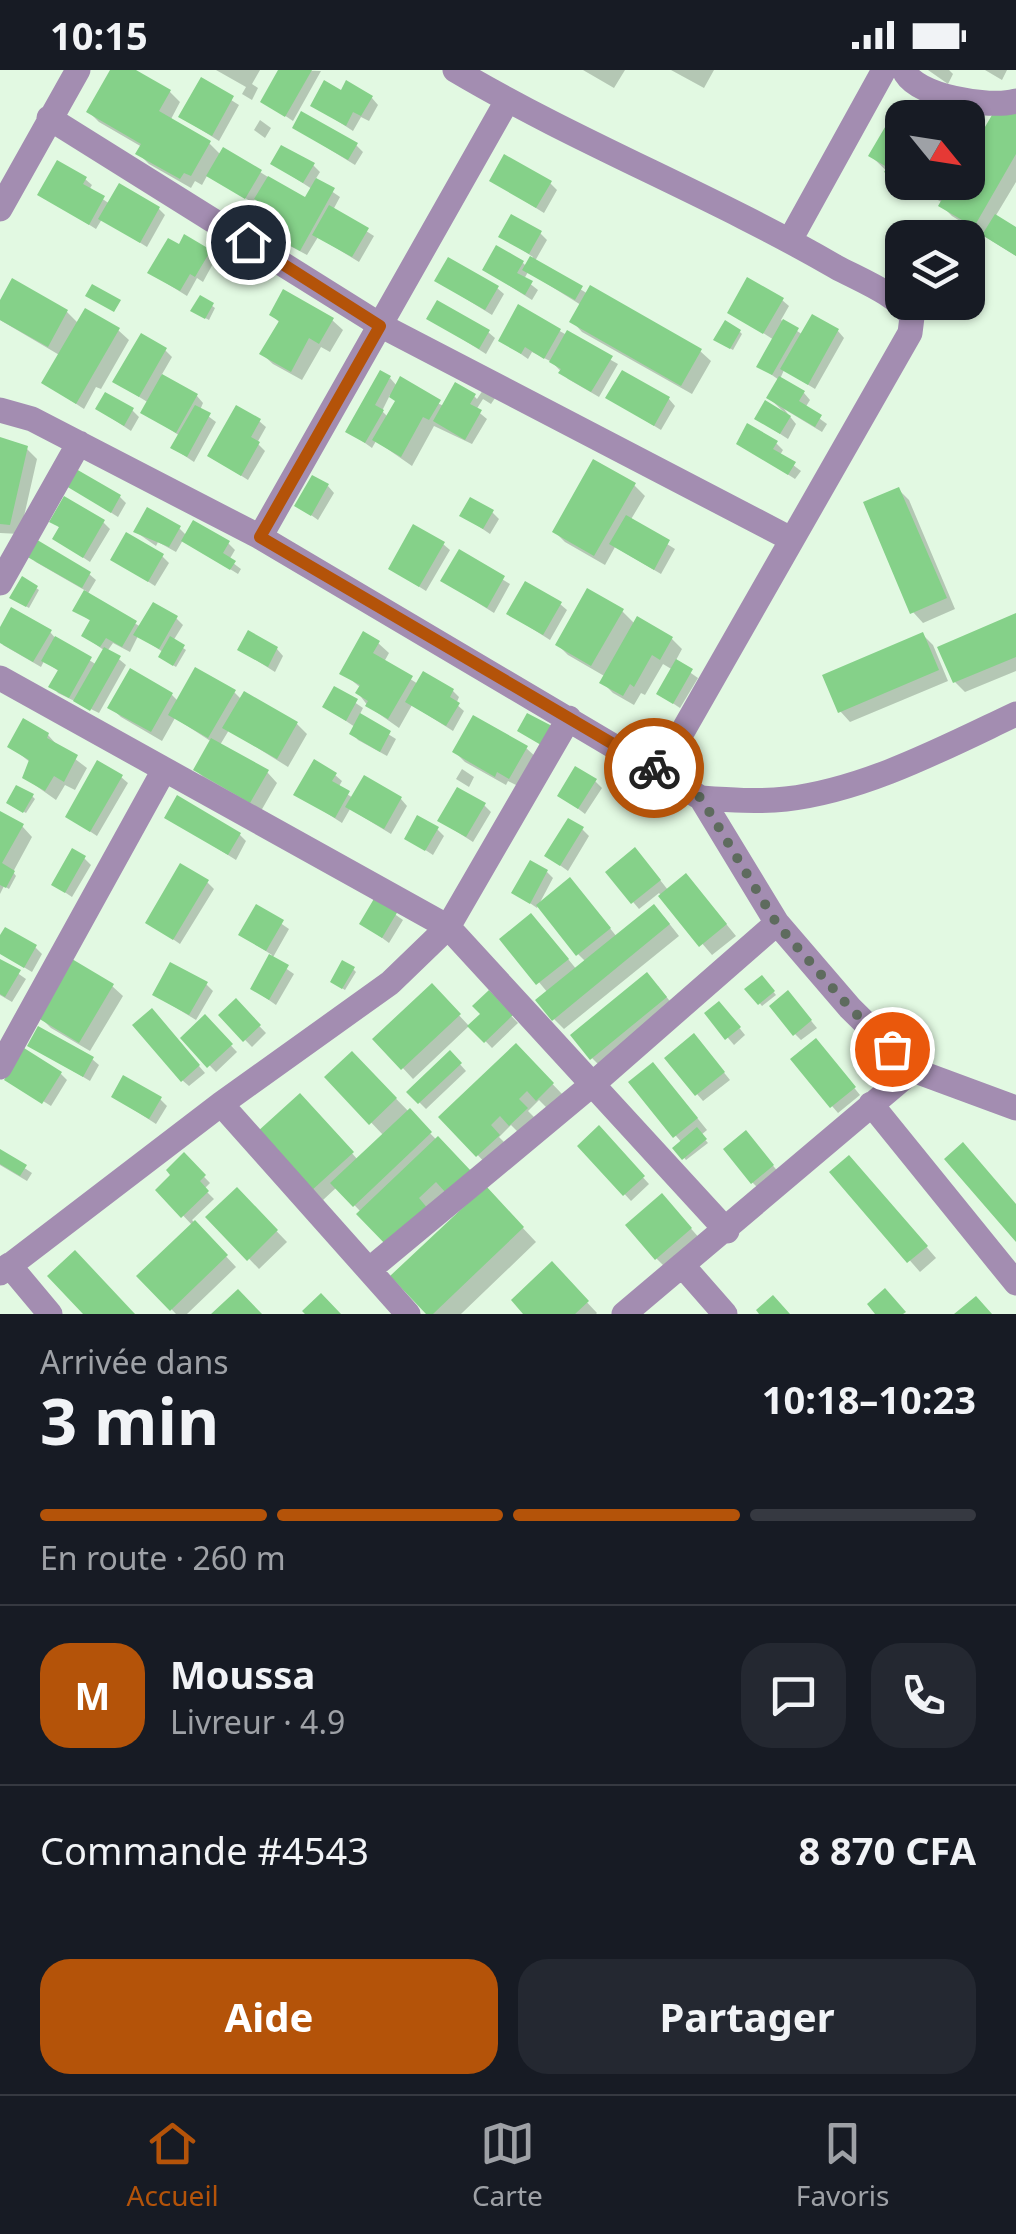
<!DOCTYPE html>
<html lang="fr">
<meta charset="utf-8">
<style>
body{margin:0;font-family:"Noto Sans",sans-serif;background:#242831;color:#f1f3f6;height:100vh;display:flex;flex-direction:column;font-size:38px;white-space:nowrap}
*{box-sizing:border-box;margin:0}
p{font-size:32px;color:#9ea1a6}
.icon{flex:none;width:55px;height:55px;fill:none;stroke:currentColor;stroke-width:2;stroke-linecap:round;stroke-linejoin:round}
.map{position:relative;height:1244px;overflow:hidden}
.sheet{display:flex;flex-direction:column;background:#171b24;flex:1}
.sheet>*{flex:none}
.needle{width:65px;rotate:120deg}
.tools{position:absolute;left:885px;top:30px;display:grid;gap:20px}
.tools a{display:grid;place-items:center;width:100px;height:100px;border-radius:20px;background:#171b24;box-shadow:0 2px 8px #0004;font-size:50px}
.pin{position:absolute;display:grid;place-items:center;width:85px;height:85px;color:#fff;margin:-42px;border:5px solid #fff;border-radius:50%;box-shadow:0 2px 10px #0007}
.courier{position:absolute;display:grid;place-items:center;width:100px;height:100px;margin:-50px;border:8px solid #b45309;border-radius:50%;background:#fff;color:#222;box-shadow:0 2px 12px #0007}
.head em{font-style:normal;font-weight:700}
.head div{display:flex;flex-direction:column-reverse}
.head{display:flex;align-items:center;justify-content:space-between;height:170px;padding:0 40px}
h1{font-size:65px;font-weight:700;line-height:75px}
.bar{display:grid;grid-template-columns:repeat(4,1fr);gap:15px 10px;align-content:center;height:120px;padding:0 40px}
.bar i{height:12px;border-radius:8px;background:#363941}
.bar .on{background:#b45309}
.bar p{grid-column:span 4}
.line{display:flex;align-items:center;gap:25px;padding:0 40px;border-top:2px solid #363941}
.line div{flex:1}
.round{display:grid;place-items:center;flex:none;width:105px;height:105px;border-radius:30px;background:#242831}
.button{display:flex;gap:20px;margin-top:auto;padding:20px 40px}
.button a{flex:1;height:115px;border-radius:30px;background:#b45309;color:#fff;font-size:40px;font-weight:700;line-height:115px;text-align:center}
.button a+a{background:#242831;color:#f1f3f6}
.status{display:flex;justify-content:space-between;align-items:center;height:70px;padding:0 50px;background:#171b24;direction:ltr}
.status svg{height:28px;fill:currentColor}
.tabs{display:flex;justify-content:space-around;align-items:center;height:140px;border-top:2px solid #363941;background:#171b24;font-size:28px;color:#9ea1a6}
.tabs a{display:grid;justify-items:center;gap:5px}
.tabs .on{color:#b45309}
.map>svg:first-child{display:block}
.shadow{fill:#0003;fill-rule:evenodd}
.building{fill:#85d189}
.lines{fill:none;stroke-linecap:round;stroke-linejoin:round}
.minor{stroke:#a38db1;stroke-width:25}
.done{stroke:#5e6b5e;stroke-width:10;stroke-dasharray:0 18}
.route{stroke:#b45309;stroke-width:12}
</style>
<div class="status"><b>10:15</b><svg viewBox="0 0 49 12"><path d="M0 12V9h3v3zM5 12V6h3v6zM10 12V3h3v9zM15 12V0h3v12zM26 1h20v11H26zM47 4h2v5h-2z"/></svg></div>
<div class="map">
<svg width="1016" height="1244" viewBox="0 0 1016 1244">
<rect width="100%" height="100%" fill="#e2f9e2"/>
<path class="shadow" d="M113 0H131L170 22 180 32 170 51 209 73 221 85 260 102 306 131 312 119 273 94 313 95 320 102 315 110 340 127 333 140 374 166 359 192 318 167 307 185 290 176 284 169 287 163 263 146 268 138 256 127 253 133 208 104 202 115 195 111 191 118 149 94 138 83 142 77 99 52 89 42Z
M216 0H260L252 14 258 18 252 30 242 24 246 17Z
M281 0 321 1 293 51 263 31Z
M583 0H625L614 18Z
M671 0H714L704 18Z
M928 0H949L953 4 948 14Z
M985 0H1007L1002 10Z
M201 11 239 35 219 71 181 47Z
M372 28 378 35 369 51 361 47 353 61 313 35Z
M1016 46V112L995 147 1016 160V186L952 146 942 136 943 133 916 117 913 121 898 112 871 86 889 56 902 64V112H968V91L974 80 968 76V56L981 68Z
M260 50 271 58 265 68 254 60Z
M295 58 356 75 363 82 355 95Z
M85 109 92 115 89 120 110 134 159 139 165 145 147 177 102 149 96 159 40 124Z
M492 111 550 113 557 120 544 143Z
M540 163 547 170 535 191 588 224 700 281 711 291 692 324 582 262 572 251 581 235 528 202 524 209 538 220 532 230 485 200 523 193 527 197 533 187 501 166Z
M180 177 209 182 216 188 203 212 197 208 187 226 150 203Z
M437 211 497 218 504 224 492 245Z
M13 212 67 242 79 254 118 260 129 270 101 319 96 317 84 339 44 313 61 286 0 250V235Z
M201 228 215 238 209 250 196 243Z
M782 230 789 236 781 250 803 265 838 261 844 268 815 319 784 300 780 309 804 323 810 330 805 338 827 354 822 362 784 339 796 354 788 369 757 349 784 342 769 328 779 310 759 296 774 270 730 242Z
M519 238 618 294 599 327 568 309 552 292 532 282 528 289 501 270Z
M272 245 332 250 343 260 330 282 321 277 302 310 273 294 262 284 280 253Z
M429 248 488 262 495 268 486 284Z
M740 262 742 264 733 280 719 272Z
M165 280 172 287 161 306 197 326 203 333 200 340 216 352 194 392 173 378 180 366 144 342 149 333 115 312Z
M390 308 397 316 444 336 474 326 477 329 483 320 495 328 491 334 483 329 476 340 487 349 472 374 434 356 412 396 376 371 372 378 348 361ZM390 325 397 332 388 347 382 341Z
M608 328 669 329 675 336 661 360Z
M98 339 132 340 139 347 131 361Z
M259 351 266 357 257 373 265 381 248 410 210 386Z
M0 370 26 378 37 389 20 464 0 463Z
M739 373H776L783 380 780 385 801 401 795 409Z
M634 415 645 426 630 451 675 479 661 504 615 477 605 495 565 472 555 462Z
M69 416 120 427 126 433 118 447Z
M328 416 334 423 318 450 297 435Z
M899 420 909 430 955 539 923 553 913 542Z
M492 442 499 449 490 464 462 445Z
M52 451 103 452 110 459 90 492 55 469 61 459Z
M179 458 187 466 228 473 235 480 229 490 241 499 238 504 183 470 176 482 158 472 156 476 136 462Z
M443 474 450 480 426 521 391 499Z
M459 483 510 514 494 543 443 511Z
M162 486 169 493 155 516 113 489Z
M34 491 89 504 96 510 87 525 141 557 176 548 183 555 173 571 186 580 176 597 163 589V582L138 566 130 582 113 573 108 580 126 595 99 643 58 623 52 616 60 602 44 591 41 597 3 575 0 562H50L57 570 97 595 105 581 84 566 92 552 75 540 86 521Z
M36 518 39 520 29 538 15 530Z
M560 534 567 540 550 570 509 544Z
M622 541 635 554 672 569 682 579 675 592 698 608 680 638 659 624 673 600 663 594 645 625 641 623 634 635 613 623 602 612 606 607 568 585 558 575Z
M1016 546V601L965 622 955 612Z
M923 565 933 575 948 611 850 652 840 641Z
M378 573 389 583 384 592 418 614 453 621 459 627 456 634 464 641 453 661 412 635 399 658 368 636 358 623 361 618 343 603Z
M277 579 283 586 275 602 240 580Z
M335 619 363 638 359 646 396 669 387 686 358 670 352 663 355 657 325 637Z
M234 622 242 630 297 654 307 664 288 697 229 660 220 675 267 702 277 713 261 741 206 710 196 700 212 672 175 648 162 671 121 647 110 637 172 625 178 631Z
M48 665 58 676 87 698 75 720 65 715 56 730 25 708 31 693 10 676Z
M526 678 537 688 520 717 508 711 506 715 465 692 455 682Z
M462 699 474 707 469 717 456 709Z
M335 705 342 711 338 718 353 728 401 729 407 736 391 764 350 739 342 753 297 724Z
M121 707 128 713 97 766 68 747Z
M595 711 602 718 585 744 560 725Z
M32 726 35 729 26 743 11 735Z
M484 735 491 742 473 772 440 751Z
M0 744 22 756 32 767 13 802 16 806 9 819 4 816 0 824Z
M167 747 240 765 246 771 236 790Z
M437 759 444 766 433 785 407 768Z
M582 759 589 766 568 801 547 786Z
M641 786 668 820 696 817 736 866 712 885 659 823 639 839 608 802Z
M84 788 91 795 72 827 54 815Z
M547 802 553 808 537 838 514 822Z
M207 812 214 819 180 874 148 852Z
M580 821 617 867 664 847 679 866 564 959 554 949 548 923 503 869 542 857 577 900 586 892 578 884Z
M376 831 403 850 389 873 362 853Z
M257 837 289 859 272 889 294 904 276 935 253 919 272 885 241 865Z
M0 870 35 877 42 884 32 902 0 883Z
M0 891 26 909 12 932 0 925Z
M353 899 356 902 345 920 335 914Z
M762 908 776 925 762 936 748 919Z
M206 914 213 921 196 950 155 925Z
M112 916 123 926 90 981 51 958 41 948Z
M432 916 469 956 413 1009 376 969Z
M658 916 676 939 602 998 592 988Z
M489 923 518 953 492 978 471 956 483 945Z
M794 930 817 958 801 970 795 964Z
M236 932 266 963 252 977 221 945Z
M725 940 745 965 734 975 707 943Z
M158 948 205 1003 189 1016 182 1010Z
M205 948 237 982 216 1002 183 968Z
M700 973 730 1010 703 1031 697 1024Z
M30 975 92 989 99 995 90 1011Z
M516 976 563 1025 548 1039 539 1030 528 1041 537 1050 521 1065 511 1055 499 1067 508 1076 488 1096 442 1047Z
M822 978 860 1025 838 1043 832 1036Z
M450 983 466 1001 426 1039 409 1022Z
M352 984 479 1113 438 1152 361 1142 337 1117 323 1130 312 1120 310 1036 358 1090 384 1066 328 1007Z
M61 1004 67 1010 51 1036 11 1011Z
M663 1006 707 1060 701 1065 708 1073 686 1090 676 1078 682 1073 631 1013Z
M114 1027 160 1029 167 1036 156 1054Z
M599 1059 649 1114 631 1131 580 1076Z
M752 1070 779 1103 759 1119 752 1112Z
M0 1082 32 1103 27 1111 0 1095Z
M184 1086 210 1113 204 1119 214 1129 192 1150 236 1197 187 1244H176L140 1206 193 1156 159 1120 174 1105Z
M859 1099 936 1188 920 1202 833 1103Z
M486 1119 536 1172 461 1244H430Z
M237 1120 287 1172 259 1199 209 1147Z
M672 1137 701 1170 667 1199 656 1188Z
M552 1195 597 1243 596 1244H527Z"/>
<path class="building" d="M110 0H136L171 20 159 41 211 71 191 106 184 103 180 109 135 84 141 74 86 42Z
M278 0H312L285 47 260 32Z
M201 7 234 26 212 66 178 47Z
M324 10 341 20 346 10 373 26 361 46 353 42 346 56 310 36Z
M999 33 1016 43V84L974 157 938 136 952 112H968V86Z
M301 41 358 73 348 90 292 58Z
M888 52 902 61V113L884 102 887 97 868 86Z
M281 75 315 93 303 113 270 94Z
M223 77 262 100 245 129 206 106Z
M504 84 552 111 536 138 489 111Z
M57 90 87 107 83 114 105 126 89 155 37 125Z
M268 106 305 127 316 108 335 118 300 181 280 170 285 161 260 147 266 136 254 129Z
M911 112H946L937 128Z
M119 113 160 137 140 173 98 149Z
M329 135 369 158 352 187 312 165Z
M511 144 542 161 529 184 498 167Z
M995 144 1016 157V186L982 165Z
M184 164 211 180 195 207 190 204 180 221 147 203 168 168 179 174Z
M496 175 524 191 517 203 533 211 525 225 482 200Z
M530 186 583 216 575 230 522 200Z
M448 187 499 216 485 240 434 211Z
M747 207 784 228 763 264 727 243Z
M12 208 68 240 48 277 0 250V230Z
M92 214 121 230 114 242 85 226Z
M590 215 702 279 681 316 569 252Z
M283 219 334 248 319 274 309 268 291 302 259 284 279 251 269 245Z
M200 225 214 233 205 249 190 241Z
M437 230 490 260 479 279 426 249Z
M518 234 561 259 544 289 525 277 521 284 498 271Z
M85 238 120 258 76 334 41 313Z
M812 244 839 259 808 315 780 299Z
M783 249 799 258 772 305 756 297Z
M725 250 741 260 730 279 713 270Z
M567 260 613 286 591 322 558 303 561 299 549 292Z
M141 263 167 278 139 327 112 312Z
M380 300 391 306 375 335 384 340 365 373 345 362Z
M622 300 670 327 654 356 605 328Z
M162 304 198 324 176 363 140 343Z
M400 306 441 330 429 350 423 347 401 387 372 370 395 331 389 327Z
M779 306 805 321 799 331 822 345 815 357 766 328Z
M455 312 476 324 470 334 482 340 465 370 433 351Z
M105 322 134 338 124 356 95 339Z
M765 330 791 346 780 364 754 349Z
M195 335 211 343 187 387 170 378Z
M236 335 261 349 251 367 260 372 241 406 207 386Z
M747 353 778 371 773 379 796 392 788 405 736 374Z
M0 367 28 376 10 455 0 454Z
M593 389 636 413 594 486 552 462Z
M76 399 121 425 111 443 66 416Z
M312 405 329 414 311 446 294 436Z
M899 417 947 528 910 544 863 432Z
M64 426 105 450 83 488 52 469 59 457 49 452Z
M470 427 494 440 483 459 459 446Z
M147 437 181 456 169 477 133 462Z
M626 445 670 470 654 500 609 474Z
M193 450 230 471 223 483 236 491 230 500 181 471Z
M413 454 445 472 419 517 388 499Z
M126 462 164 484 148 512 110 490Z
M34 468 91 502 82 518 24 485Z
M459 479 505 506 487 538 440 511Z
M22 506 38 516 26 537 9 528Z
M525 511 562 532 543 565 506 544Z
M587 518 624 539 591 596 555 575Z
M84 520 137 551 122 577 106 568 100 577 81 566 90 550 72 541Z
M153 532 178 546 159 579 133 565Z
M11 537 52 560 33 592 0 573V557Z
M1016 543V587L953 613 937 577Z
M637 546 673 567 660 590 652 585 634 617 630 614 623 626 599 613Z
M248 560 278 577 268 597 237 580Z
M363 561 380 571 373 583 413 606 388 649 365 636 368 631 355 623 360 615 339 604Z
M923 562 939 600 838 643 822 605Z
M55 566 92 587 69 628 48 617 58 600 41 591Z
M170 566 185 575 173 596 158 587Z
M104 577 121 586 90 641 73 631Z
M676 589 693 599 673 634 656 624Z
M195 597 236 620 208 668 168 645Z
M130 598 173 623 151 662 107 638Z
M423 601 454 619 450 627 460 633 446 656 405 632Z
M334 616 358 629 346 651 322 637Z
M244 621 298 652 277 689 222 658Z
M360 643 391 661 380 682 349 664Z
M527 643 552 656 541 675 517 661Z
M473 645 528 676 509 709 497 702 495 707 452 682Z
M23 648 49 663 47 668 78 685 64 712 54 706 45 721 22 708 29 690 7 677Z
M211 668 269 700 250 733 193 700Z
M314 689 337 703 332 711 350 721 335 748 293 725Z
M97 690 123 705 90 762 65 747Z
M575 696 597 709 578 739 557 726Z
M364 705 402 727 384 759 345 737Z
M16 715 34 724 23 743 6 733Z
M457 717 486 733 466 767 437 751Z
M177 725 241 763 228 785 164 748Z
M0 741 24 754 2 793 15 801 6 818 0 815Z
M417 745 439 757 425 781 404 769Z
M568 748 584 757 560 796 544 786Z
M635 777 661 810 631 834 605 802Z
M72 778 86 786 65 823 51 815Z
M530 790 548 800 530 834 511 823Z
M180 793 209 810 173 870 145 853Z
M686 803 727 854 699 877 658 826Z
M570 807 611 858 576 886 536 835Z
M375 827 398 841 382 868 359 854Z
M256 834 284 850 266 881 238 865Z
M654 834 670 854 552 951 535 930Z
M531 843 569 889 536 915 499 869Z
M5 857 37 875 24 898 0 884V865Z
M269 884 289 895 269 930 250 919Z
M0 889 21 900 5 927 0 924Z
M72 889 114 914 79 973 38 948Z
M342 890 355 897 342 919 330 912Z
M170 892 208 912 189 945 152 925Z
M647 902 667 927 590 990 570 965Z
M762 905 775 921 758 935 744 919Z
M432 913 461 944 401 1000 372 969Z
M489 920 513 945 484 973 467 956 480 944 472 936Z
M788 920 812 950 793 966 769 936Z
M236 928 261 955 243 972 218 945Z
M719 931 741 957 725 970 704 943Z
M152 938 200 995 181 1012 132 955Z
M205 944 233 974 207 998 180 968Z
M38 956 94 987 83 1007 27 976Z
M694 963 725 1002 695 1026 664 988Z
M816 968 856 1017 830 1038 790 989Z
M516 973 554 1013 536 1031 527 1021 519 1029 528 1038 509 1056 500 1046 491 1055 500 1065 476 1087 438 1047Z
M24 978 62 1002 42 1034 4 1010Z
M450 980 462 993 418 1034 406 1022Z
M352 981 397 1028 369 1055 324 1007Z
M653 992 698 1048 673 1068 628 1012Z
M123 1005 162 1027 149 1049 111 1027Z
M300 1023 354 1082 311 1121 257 1062Z
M410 1038 432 1062 353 1137 330 1113Z
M599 1055 645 1106 623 1126 577 1076Z
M697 1057 707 1069 682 1090 672 1078Z
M746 1060 774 1095 751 1114 723 1079Z
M438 1066 471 1101 446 1123 436 1112 419 1128 429 1140 389 1178 356 1144Z
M963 1072 1016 1134V1172L944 1089Z
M0 1079 27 1095 20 1106 0 1094Z
M184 1082 206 1105 200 1111 209 1121 181 1148 155 1120 170 1105 166 1100Z
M849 1085 928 1176 907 1193 829 1102Z
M486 1116 524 1157 433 1244H426L390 1206Z
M237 1117 278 1160 247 1191 205 1147Z
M662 1123 692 1158 655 1190 625 1155Z
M195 1150 228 1185 170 1241 136 1206Z
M75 1180 135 1244H83L47 1206Z
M552 1191 589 1231 575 1244H523L511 1230Z
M885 1218 906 1242 903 1244H875L867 1234Z
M238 1219 262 1244H211Z
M321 1223 341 1244H305L302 1241Z
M773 1225 790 1244H759L756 1240Z
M976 1226 992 1244H954Z"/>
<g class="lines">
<path class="minor" d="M455 0C578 73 712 125 836 197 860 210 897 224 912 247L910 263 660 701
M904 0C914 26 990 39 1016 31
M49 48 380 255 791 469
M0 139 78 0
M790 170 884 0
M0 340 32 349 260 467 701 728 777 853 850 938 913 1000 1016 1038
M260 467 507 31
M0 513 79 373
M0 608 448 857 727 1161
M701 728C729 730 758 732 786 729 865 720 944 678 1016 644
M0 997 164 700
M221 1034 408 1244
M871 1034 1016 1213
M9 1195 50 1244
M682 1195 725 1244
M370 1199 594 1013 777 853
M0 1203 221 1034 390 913 448 857 569 648
M624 1244 913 1000"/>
</g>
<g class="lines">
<path class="done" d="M654 698 701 728 777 854 850 938 892 979"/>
<path class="route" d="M248 172 380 256 260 467 654 698"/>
</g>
</svg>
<div class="tools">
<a><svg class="needle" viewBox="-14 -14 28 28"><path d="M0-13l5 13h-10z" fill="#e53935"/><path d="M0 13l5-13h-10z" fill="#9ea1a6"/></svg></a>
<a><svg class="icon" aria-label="layers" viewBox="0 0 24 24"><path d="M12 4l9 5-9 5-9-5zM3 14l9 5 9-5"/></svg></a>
</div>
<div class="pin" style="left:892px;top:979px;background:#ea580c"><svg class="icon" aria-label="bag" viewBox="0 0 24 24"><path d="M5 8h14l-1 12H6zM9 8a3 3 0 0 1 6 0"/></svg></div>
<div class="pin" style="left:248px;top:172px;background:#1f2937"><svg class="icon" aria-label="home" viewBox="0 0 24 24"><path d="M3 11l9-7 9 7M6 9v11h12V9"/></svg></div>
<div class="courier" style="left:654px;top:698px"><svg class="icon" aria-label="bike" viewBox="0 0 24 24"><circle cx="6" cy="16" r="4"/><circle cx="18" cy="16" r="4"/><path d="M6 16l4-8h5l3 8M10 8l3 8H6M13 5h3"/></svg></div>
</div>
<section class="sheet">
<div class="head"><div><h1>3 min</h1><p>Arrivée dans</p></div><em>10:18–10:23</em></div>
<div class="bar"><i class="on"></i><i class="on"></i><i class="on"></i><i></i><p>En route · 260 m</p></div>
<div class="line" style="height:180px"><b class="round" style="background:#b45309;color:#fff">M</b><div><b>Moussa</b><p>Livreur · 4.9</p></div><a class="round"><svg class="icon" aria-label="chat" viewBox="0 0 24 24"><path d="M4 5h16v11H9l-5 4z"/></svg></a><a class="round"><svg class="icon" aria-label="phone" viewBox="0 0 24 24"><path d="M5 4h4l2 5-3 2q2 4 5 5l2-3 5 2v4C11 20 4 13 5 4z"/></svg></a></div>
<div class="line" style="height:130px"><div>Commande #4543</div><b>8 870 CFA</b></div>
<div class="button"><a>Aide</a><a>Partager</a></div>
</section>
<nav class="tabs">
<a class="on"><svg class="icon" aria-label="home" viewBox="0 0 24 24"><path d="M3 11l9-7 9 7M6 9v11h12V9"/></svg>Accueil</a>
<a><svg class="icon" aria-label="map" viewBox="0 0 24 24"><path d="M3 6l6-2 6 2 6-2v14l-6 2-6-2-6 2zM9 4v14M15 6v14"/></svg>Carte</a>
<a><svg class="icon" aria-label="saved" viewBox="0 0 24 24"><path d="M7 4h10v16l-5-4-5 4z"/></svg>Favoris</a>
</nav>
